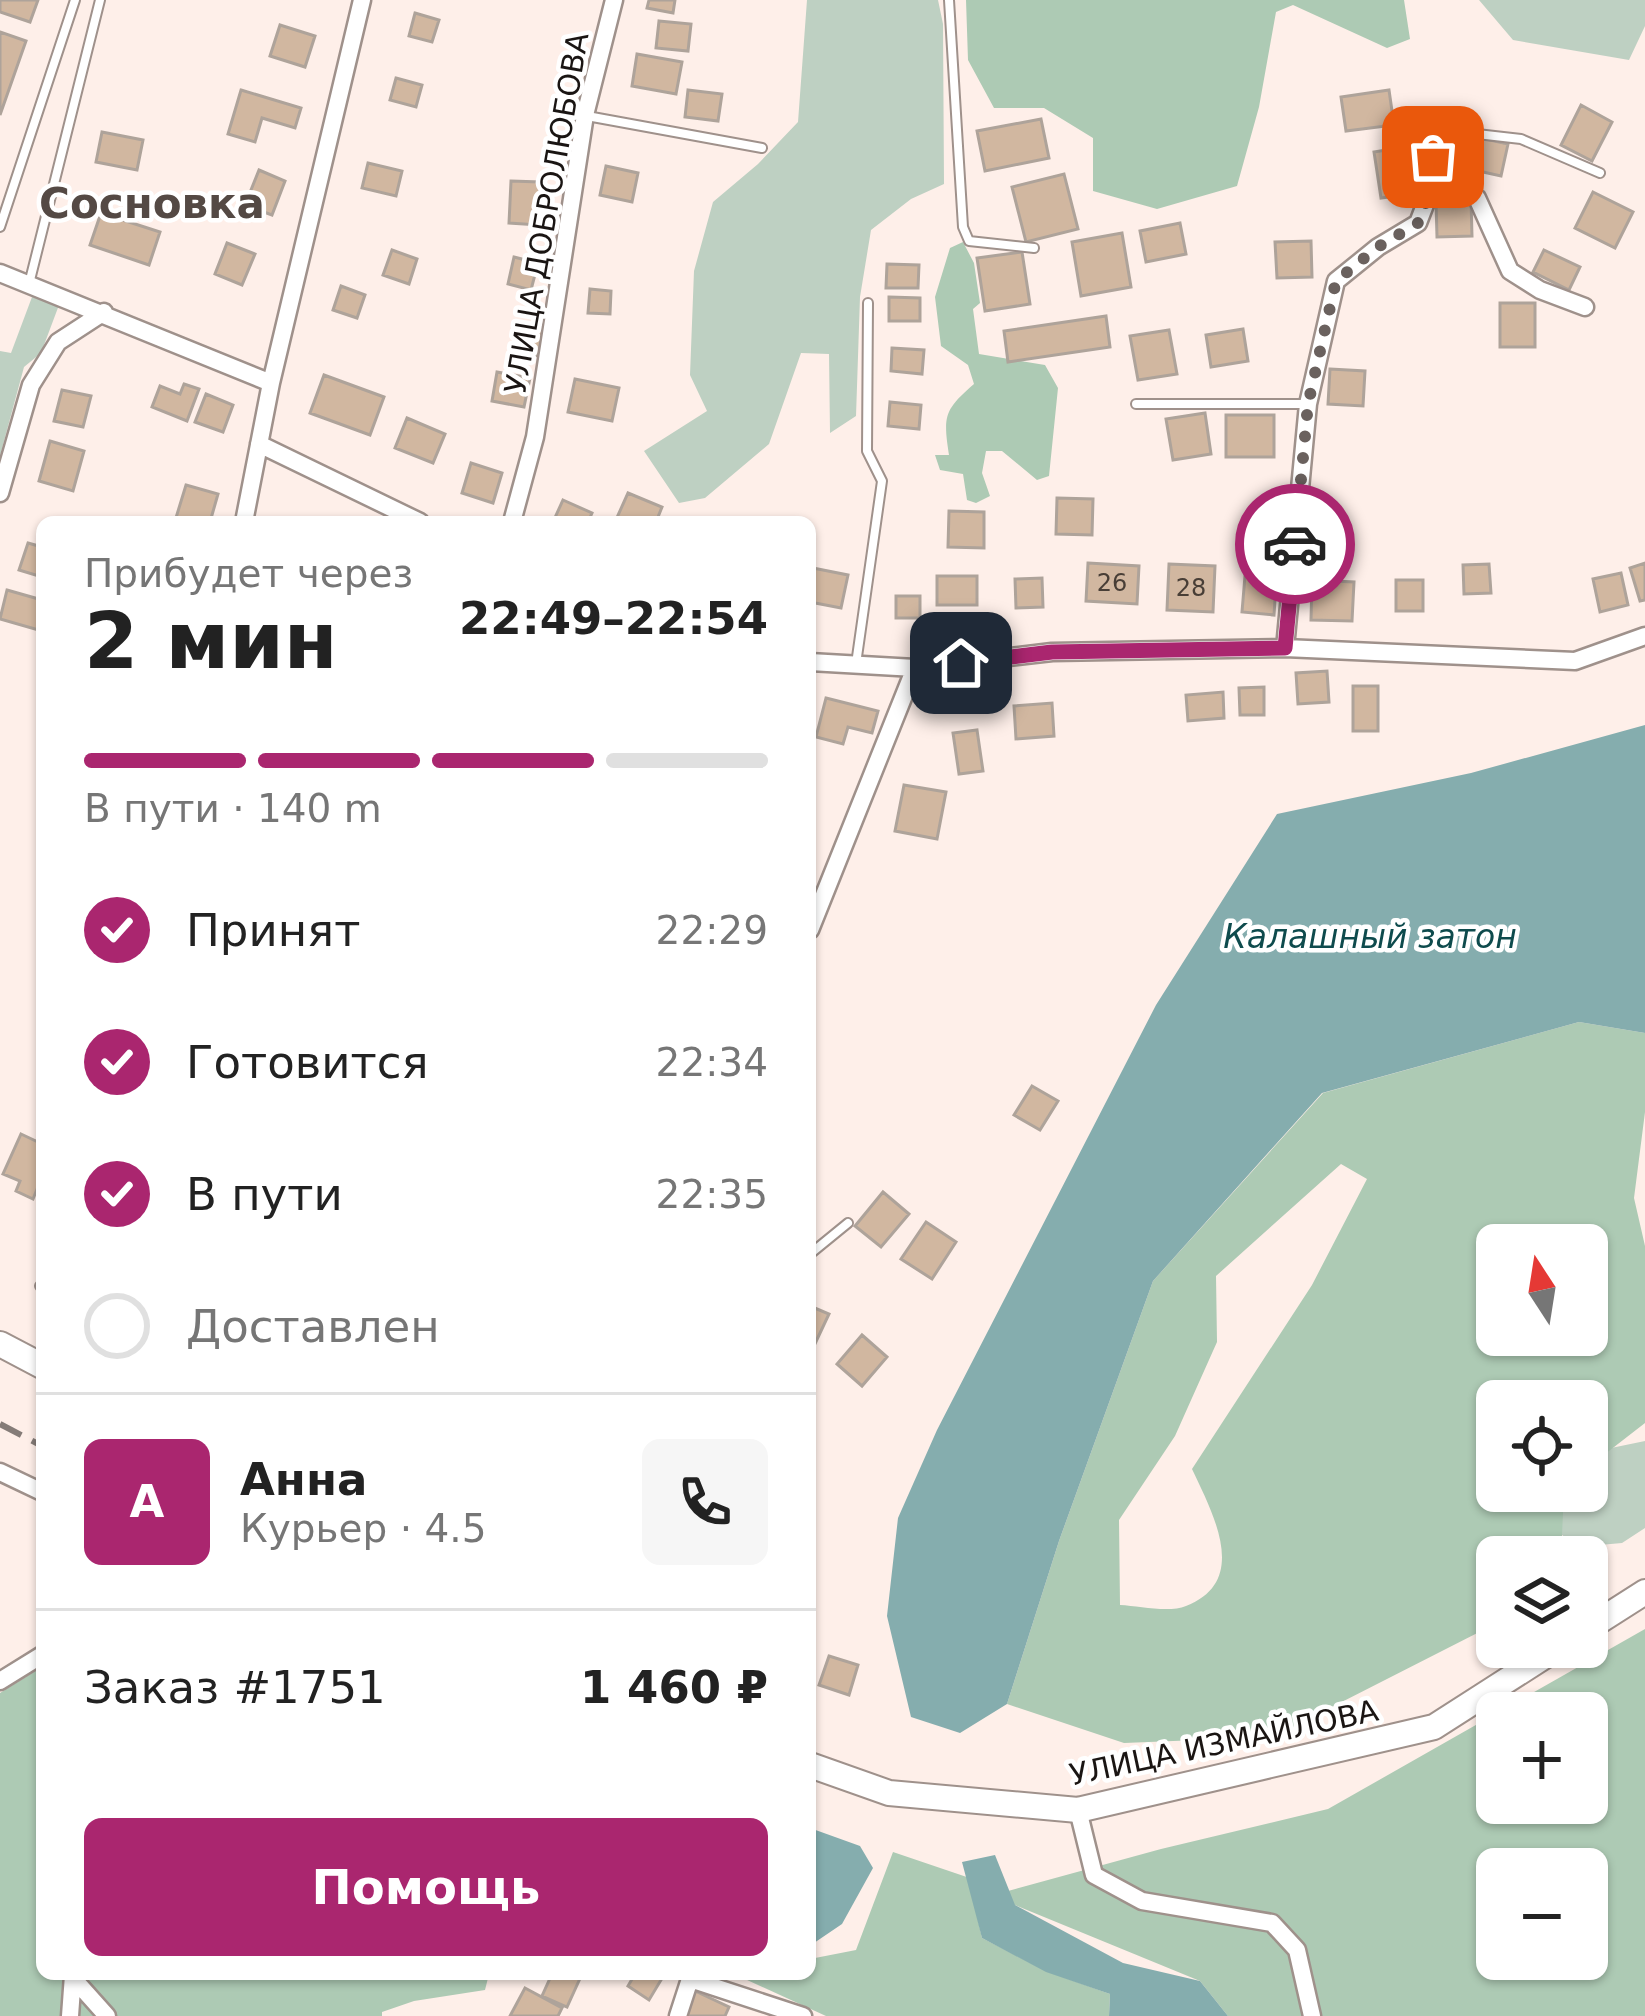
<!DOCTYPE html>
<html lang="ru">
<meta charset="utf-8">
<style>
body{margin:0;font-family:"DejaVu Sans",sans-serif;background:#f6f6f6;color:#222;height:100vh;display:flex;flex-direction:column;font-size:45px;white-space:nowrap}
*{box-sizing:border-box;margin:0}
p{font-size:39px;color:#767676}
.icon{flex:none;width:66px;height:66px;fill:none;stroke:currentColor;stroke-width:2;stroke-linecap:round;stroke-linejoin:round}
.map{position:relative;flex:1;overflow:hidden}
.details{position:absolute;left:36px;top:516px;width:780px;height:1464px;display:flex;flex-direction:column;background:#fff;border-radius:18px;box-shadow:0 3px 9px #0004}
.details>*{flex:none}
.needle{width:78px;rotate:348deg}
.tools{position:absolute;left:1476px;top:1224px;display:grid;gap:24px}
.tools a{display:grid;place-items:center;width:132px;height:132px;border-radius:18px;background:#fff;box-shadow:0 3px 9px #0004;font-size:60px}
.pin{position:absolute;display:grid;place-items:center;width:102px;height:102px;color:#fff;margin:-51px;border-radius:24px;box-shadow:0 6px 18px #0006}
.courier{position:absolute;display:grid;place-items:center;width:120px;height:120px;margin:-60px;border:9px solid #aa266f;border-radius:50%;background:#fff;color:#222;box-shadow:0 3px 15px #0007}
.head em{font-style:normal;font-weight:800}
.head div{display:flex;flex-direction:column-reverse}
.head{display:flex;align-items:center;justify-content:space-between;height:204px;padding:0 48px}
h1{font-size:78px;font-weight:800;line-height:90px}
.bar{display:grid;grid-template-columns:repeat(4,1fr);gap:18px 12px;align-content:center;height:144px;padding:0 48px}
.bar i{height:15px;border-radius:9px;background:#e0e0e0}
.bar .on{background:#aa266f}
.bar p{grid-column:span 4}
.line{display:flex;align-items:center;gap:30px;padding:0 48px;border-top:3px solid #e0e0e0}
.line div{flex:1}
.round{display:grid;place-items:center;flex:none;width:126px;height:126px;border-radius:18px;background:#f6f6f6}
ol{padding:0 48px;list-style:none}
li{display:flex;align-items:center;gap:36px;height:132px}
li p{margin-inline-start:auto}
li .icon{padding:12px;border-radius:50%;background:#aa266f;color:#fff;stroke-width:4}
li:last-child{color:#767676}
li i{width:66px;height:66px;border:6px solid #e0e0e0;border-radius:50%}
.action{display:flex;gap:24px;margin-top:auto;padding:24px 48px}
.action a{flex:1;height:138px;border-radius:18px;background:#aa266f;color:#fff;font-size:48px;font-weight:800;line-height:138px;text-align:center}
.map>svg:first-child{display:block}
.green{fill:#bed0c2}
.forest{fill:#adcab4;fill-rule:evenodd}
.water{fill:#85adae}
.building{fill:#d1b7a0;stroke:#aea39a;stroke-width:3}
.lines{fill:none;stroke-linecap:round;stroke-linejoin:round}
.lane-casing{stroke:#9f918b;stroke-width:12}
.street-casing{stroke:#9f918b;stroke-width:21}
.secondary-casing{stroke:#9f918b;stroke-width:28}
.lane{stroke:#fff;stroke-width:8}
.street{stroke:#fff;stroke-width:16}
.secondary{stroke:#fff;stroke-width:24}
.rail{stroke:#857c78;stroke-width:6;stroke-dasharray:24 12;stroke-linecap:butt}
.done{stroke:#6a615e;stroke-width:12;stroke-dasharray:0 21.6}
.route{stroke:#aa266f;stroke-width:15}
.labels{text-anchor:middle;stroke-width:9;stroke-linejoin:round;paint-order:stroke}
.number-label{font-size:24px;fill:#483e36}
.street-label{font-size:30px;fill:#1a1513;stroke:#fff}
.water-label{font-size:33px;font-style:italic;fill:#0e4b4d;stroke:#fff}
.district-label{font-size:42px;font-weight:bold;fill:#544944;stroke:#fff}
</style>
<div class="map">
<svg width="1645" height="2016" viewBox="0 0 1645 2016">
<rect width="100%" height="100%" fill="#feefe9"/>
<path class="green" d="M807 0H938L943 24 944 184 911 199 871 230 860 297 856 416 830 433 829 354 801 353 769 444 705 498 679 503 644 451 707 411 690 375 694 271 713 202 758 164 798 122Z
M1479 0H1645V26L1629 60 1513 40Z
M32 297 59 305 41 353 24 367 0 456V351L11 353Z
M1645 1441V1528L1622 1543 1577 1547 1525 1505 1497 1491H1587V1453Z"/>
<path class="forest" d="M966 0H1404L1410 39 1387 48 1293 5 1276 12 1259 107 1237 186 1157 209 1093 191V138L1044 108H994L968 60Z
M963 242 974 263 980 303 973 309 979 354 1045 365 1058 388 1049 476 1037 480 1002 451H986L982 473 990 496 976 503 967 500 963 474 940 470 935 455H949C943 416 944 410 974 384L968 365 941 346 935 297 950 248Z
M1579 1022 1645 1033V1112L1634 1198 1645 1246V1423L1587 1468V1401H1497V1491H1564L1561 1557H1497V1623L1273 1737 1124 1743 1007 1704 1059 1541 1153 1281 1323 1093ZM1341 1164 1367 1179 1312 1285 1192 1469C1212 1512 1251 1581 1186 1606 1169 1613 1139 1606 1120 1605L1119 1520 1175 1436 1217 1342 1216 1276ZM1497 1245H1587V1335H1497Z
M1645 1629V2016H1228L1200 1981 1015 1905 973 1898 982 1938 1046 1971 1110 1994 1109 2016H826L734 1974H810V1959L856 1950 893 1852 1008 1891 1161 1849 1328 1809ZM1497 1713H1587V1803H1497ZM1497 1869H1587V1959H1497Z
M42 1667V1974H489L485 1990 414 2001 382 2012V2016H0V1693Z"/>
<path class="water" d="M1645 725V1033L1579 1022 1322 1093 1153 1281 1059 1541 1007 1704 960 1733 911 1717 887 1616 898 1518 937 1430 1156 1005 1277 814 1471 773Z
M810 1828 860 1846 873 1868 842 1924 814 1943 810 1939Z
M995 1855 1015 1905 1123 1963 1200 1981 1228 2016H1109L1110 1994 1046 1972 982 1938 962 1862Z"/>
<path class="building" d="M0 0H38L30 22 0 12Z
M649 0H675L673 13 647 8Z
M415 13 439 20 432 42 409 36Z
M659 21 691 24 688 51 656 48Z
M280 25 315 36 305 67 270 56Z
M0 32 26 41 0 115Z
M637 54 682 62 676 94 632 86Z
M396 78 422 85 416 107 390 100Z
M241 90 301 108 295 128 262 118 255 142 228 134Z
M688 90 722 94 718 121 685 117Z
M1389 90 1394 125 1346 131 1341 97Z
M1581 105 1612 122 1592 161 1561 145Z
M1041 119 1049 158 985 171 977 131Z
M102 132 143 140 137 170 96 162Z
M1472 136 1508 144 1501 176 1465 168Z
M1411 146 1418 193 1381 198 1374 152Z
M368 163 402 171 396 196 362 188Z
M606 166 638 173 632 202 600 195Z
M259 170 285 181 272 215 245 205Z
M1064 174 1078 229 1026 242 1012 187Z
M511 181 540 182 538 225 509 223Z
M1593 192 1633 212 1615 248 1575 228Z
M1471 200 1472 236 1437 237 1436 202Z
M101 213 160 232 149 265 90 245Z
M1180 223 1186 254 1146 262 1140 231Z
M1122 233 1131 287 1081 296 1072 242Z
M1311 241 1312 277 1277 278 1275 242Z
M227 243 255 254 242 285 215 274Z
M392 250 417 259 409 284 383 275Z
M1544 250 1580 267 1569 290 1533 272Z
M1022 252 1030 304 985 311 977 258Z
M514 257 538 263 531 290 508 284Z
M887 264 919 265 918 288H886Z
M341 286 365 295 357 318 333 310Z
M590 289 611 291 610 314 588 313Z
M889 297 920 298V321H889Z
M1500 303H1535V347H1500Z
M1106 316 1110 347 1008 362 1004 331Z
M521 323 544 328 538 356 516 351Z
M1243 329 1248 361 1211 367 1206 335Z
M1169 330 1177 374 1138 380 1130 336Z
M892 348 924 350 922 374 891 371Z
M1330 369 1365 371 1363 406 1328 404Z
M497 372 530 378 524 407 492 401Z
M324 375 384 397 370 435 310 413Z
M575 379 619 388 612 421 568 412Z
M184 384 199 389 187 421 152 407 160 386 180 394Z
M62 390 91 396 83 427 54 421Z
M206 394 233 405 223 432 195 422Z
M890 402 921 405 919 429 888 426Z
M1205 413 1211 454 1173 460 1166 419Z
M1226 415H1274V457H1226Z
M407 418 445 434 433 463 395 448Z
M50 441 84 451 73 491 39 481Z
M471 463 502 473 493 503 462 493Z
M186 485 218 494 210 522 175 521Z
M628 493 662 507 656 522H615Z
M1057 498 1093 499 1092 535 1056 534Z
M563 500 592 513 588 522H553Z
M949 511 984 512V548L948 547Z
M28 543 42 547V577L19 570Z
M1247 552 1278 554 1274 615 1242 612Z
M1088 563 1139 566 1137 604 1086 601Z
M1645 563V600L1640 601 1630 568Z
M1169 564 1215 566 1213 612 1167 610Z
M1489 564 1491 593 1464 594 1463 565Z
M813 568 848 575 841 608 810 602Z
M1621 573 1628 605 1600 612 1593 579Z
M937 576H977V605H937Z
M1042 578 1043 607 1016 608 1015 579Z
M1312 580 1354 582 1352 621 1311 620Z
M1396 580H1423V611H1396Z
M7 590 42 600V631L0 619Z
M896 596H920V618H896Z
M1327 671 1329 702 1298 704 1296 673Z
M1353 686H1378V731H1353Z
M1264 687V715H1240L1239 688Z
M1223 692 1224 718 1188 721 1186 695Z
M826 698 878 711 872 733 848 727 843 744 816 737Z
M1052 703 1054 736 1016 739 1014 706Z
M977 730 983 771 959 774 953 733Z
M904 785 946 792 937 839 895 831Z
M1032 1086 1058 1101 1040 1130 1014 1115Z
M21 1134 42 1144V1177L33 1199 16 1191 20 1181 3 1174Z
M883 1192 909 1214 881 1247 855 1226Z
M926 1222 956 1242 932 1279 901 1259Z
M810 1306 829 1314 813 1348 810 1346Z
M862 1335 887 1357 862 1386 837 1364Z
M829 1656 858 1665 849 1695 819 1685Z
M552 1974H582L567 2007 542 1996Z
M635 1974 664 1975 649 2000 628 1986Z
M525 1988 562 2008 558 2016H510Z
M693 1990 729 2007 725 2016H681Z"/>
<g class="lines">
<g class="lane-casing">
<path id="lane" d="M949 0 963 227 969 241 1034 248
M587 116 762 148
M1433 183V129L1521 139 1600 173
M0 227 75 0
M29 284 100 0
M1136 404H1306
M856 664 882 481 867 451 868 303
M810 1254 848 1223
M40 1286H42"/>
</g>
<g class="street-casing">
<path id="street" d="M0 273 271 383
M259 444 420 522
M0 493 31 385 58 342 104 312
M244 522 271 383 362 0
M512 522 535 437 585 115 614 0
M1285 648 1308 404 1336 281 1378 247 1418 223 1433 184 1453 187 1477 198 1510 271 1540 290 1585 307
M810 662 915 668 1052 652 1285 648 1575 661 1645 636
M810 930 915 668
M0 1472 42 1492
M0 1681 42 1655
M1078 1810 1094 1875 1142 1901 1272 1923 1297 1950 1312 2016
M73 1978 107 2016
M70 2016 73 1975
M678 2016 690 1979 803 2016"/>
</g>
<g class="secondary-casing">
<path id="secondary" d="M0 1344 42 1366
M1587 1629 1645 1592
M810 1765 889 1793 1078 1810 1434 1727 1559 1647"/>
</g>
<use href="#lane" class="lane"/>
<use href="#street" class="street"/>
<use href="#secondary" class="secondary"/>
<path class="rail" d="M0 1424 42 1446"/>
</g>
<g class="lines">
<path class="done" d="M1295 544 1308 404 1336 281 1378 247 1418 223 1433 184V157"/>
<path class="route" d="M961 663 1052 652 1285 648 1295 544"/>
</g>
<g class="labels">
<g class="number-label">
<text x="1112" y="591">26</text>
<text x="1191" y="596">28</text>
</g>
<g class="street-label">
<text transform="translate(547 213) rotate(-80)" y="10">УЛИЦА ДОБРОЛЮБОВА</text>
<text transform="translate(1224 1743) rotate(-12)" y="10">УЛИЦА ИЗМАЙЛОВА</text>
</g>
<g class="water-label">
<text x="1370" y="948">Калашный затон</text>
</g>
<g class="district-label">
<text x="152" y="218">Сосновка</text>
</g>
</g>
</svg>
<div class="tools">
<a><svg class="needle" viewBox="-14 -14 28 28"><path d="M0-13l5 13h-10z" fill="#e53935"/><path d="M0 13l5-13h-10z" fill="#767676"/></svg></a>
<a><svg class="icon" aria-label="locate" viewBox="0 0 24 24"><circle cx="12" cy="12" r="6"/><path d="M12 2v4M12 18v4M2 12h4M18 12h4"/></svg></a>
<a><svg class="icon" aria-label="layers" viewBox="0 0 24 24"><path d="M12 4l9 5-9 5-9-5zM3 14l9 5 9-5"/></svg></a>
<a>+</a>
<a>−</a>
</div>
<div class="pin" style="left:1433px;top:157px;background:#ea580c"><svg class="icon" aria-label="bag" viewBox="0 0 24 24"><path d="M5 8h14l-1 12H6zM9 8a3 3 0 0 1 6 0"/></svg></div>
<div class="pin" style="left:961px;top:663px;background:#1f2937"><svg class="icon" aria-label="home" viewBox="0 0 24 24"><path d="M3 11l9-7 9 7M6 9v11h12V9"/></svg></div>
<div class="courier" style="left:1295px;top:544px"><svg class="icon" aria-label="car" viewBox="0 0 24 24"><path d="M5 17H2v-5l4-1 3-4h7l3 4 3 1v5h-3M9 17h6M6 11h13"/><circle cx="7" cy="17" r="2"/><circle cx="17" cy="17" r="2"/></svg></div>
<section class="details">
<div class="head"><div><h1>2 мин</h1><p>Прибудет через</p></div><em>22:49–22:54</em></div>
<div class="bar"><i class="on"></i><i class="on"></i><i class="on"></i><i></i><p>В пути · 140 m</p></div>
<ol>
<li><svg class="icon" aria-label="check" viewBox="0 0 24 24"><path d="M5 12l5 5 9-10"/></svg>Принят<p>22:29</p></li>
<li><svg class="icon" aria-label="check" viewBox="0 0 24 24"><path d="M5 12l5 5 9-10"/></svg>Готовится<p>22:34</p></li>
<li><svg class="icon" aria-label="check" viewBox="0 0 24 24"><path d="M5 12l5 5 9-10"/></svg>В пути<p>22:35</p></li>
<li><i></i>Доставлен</li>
</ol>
<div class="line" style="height:216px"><b class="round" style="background:#aa266f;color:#fff">А</b><div><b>Анна</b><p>Курьер · 4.5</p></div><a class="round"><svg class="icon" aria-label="phone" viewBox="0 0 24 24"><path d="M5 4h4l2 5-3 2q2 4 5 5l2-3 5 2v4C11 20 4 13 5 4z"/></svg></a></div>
<div class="line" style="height:156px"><div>Заказ #1751</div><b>1 460 ₽</b></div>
<div class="action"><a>Помощь</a></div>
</section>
</div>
